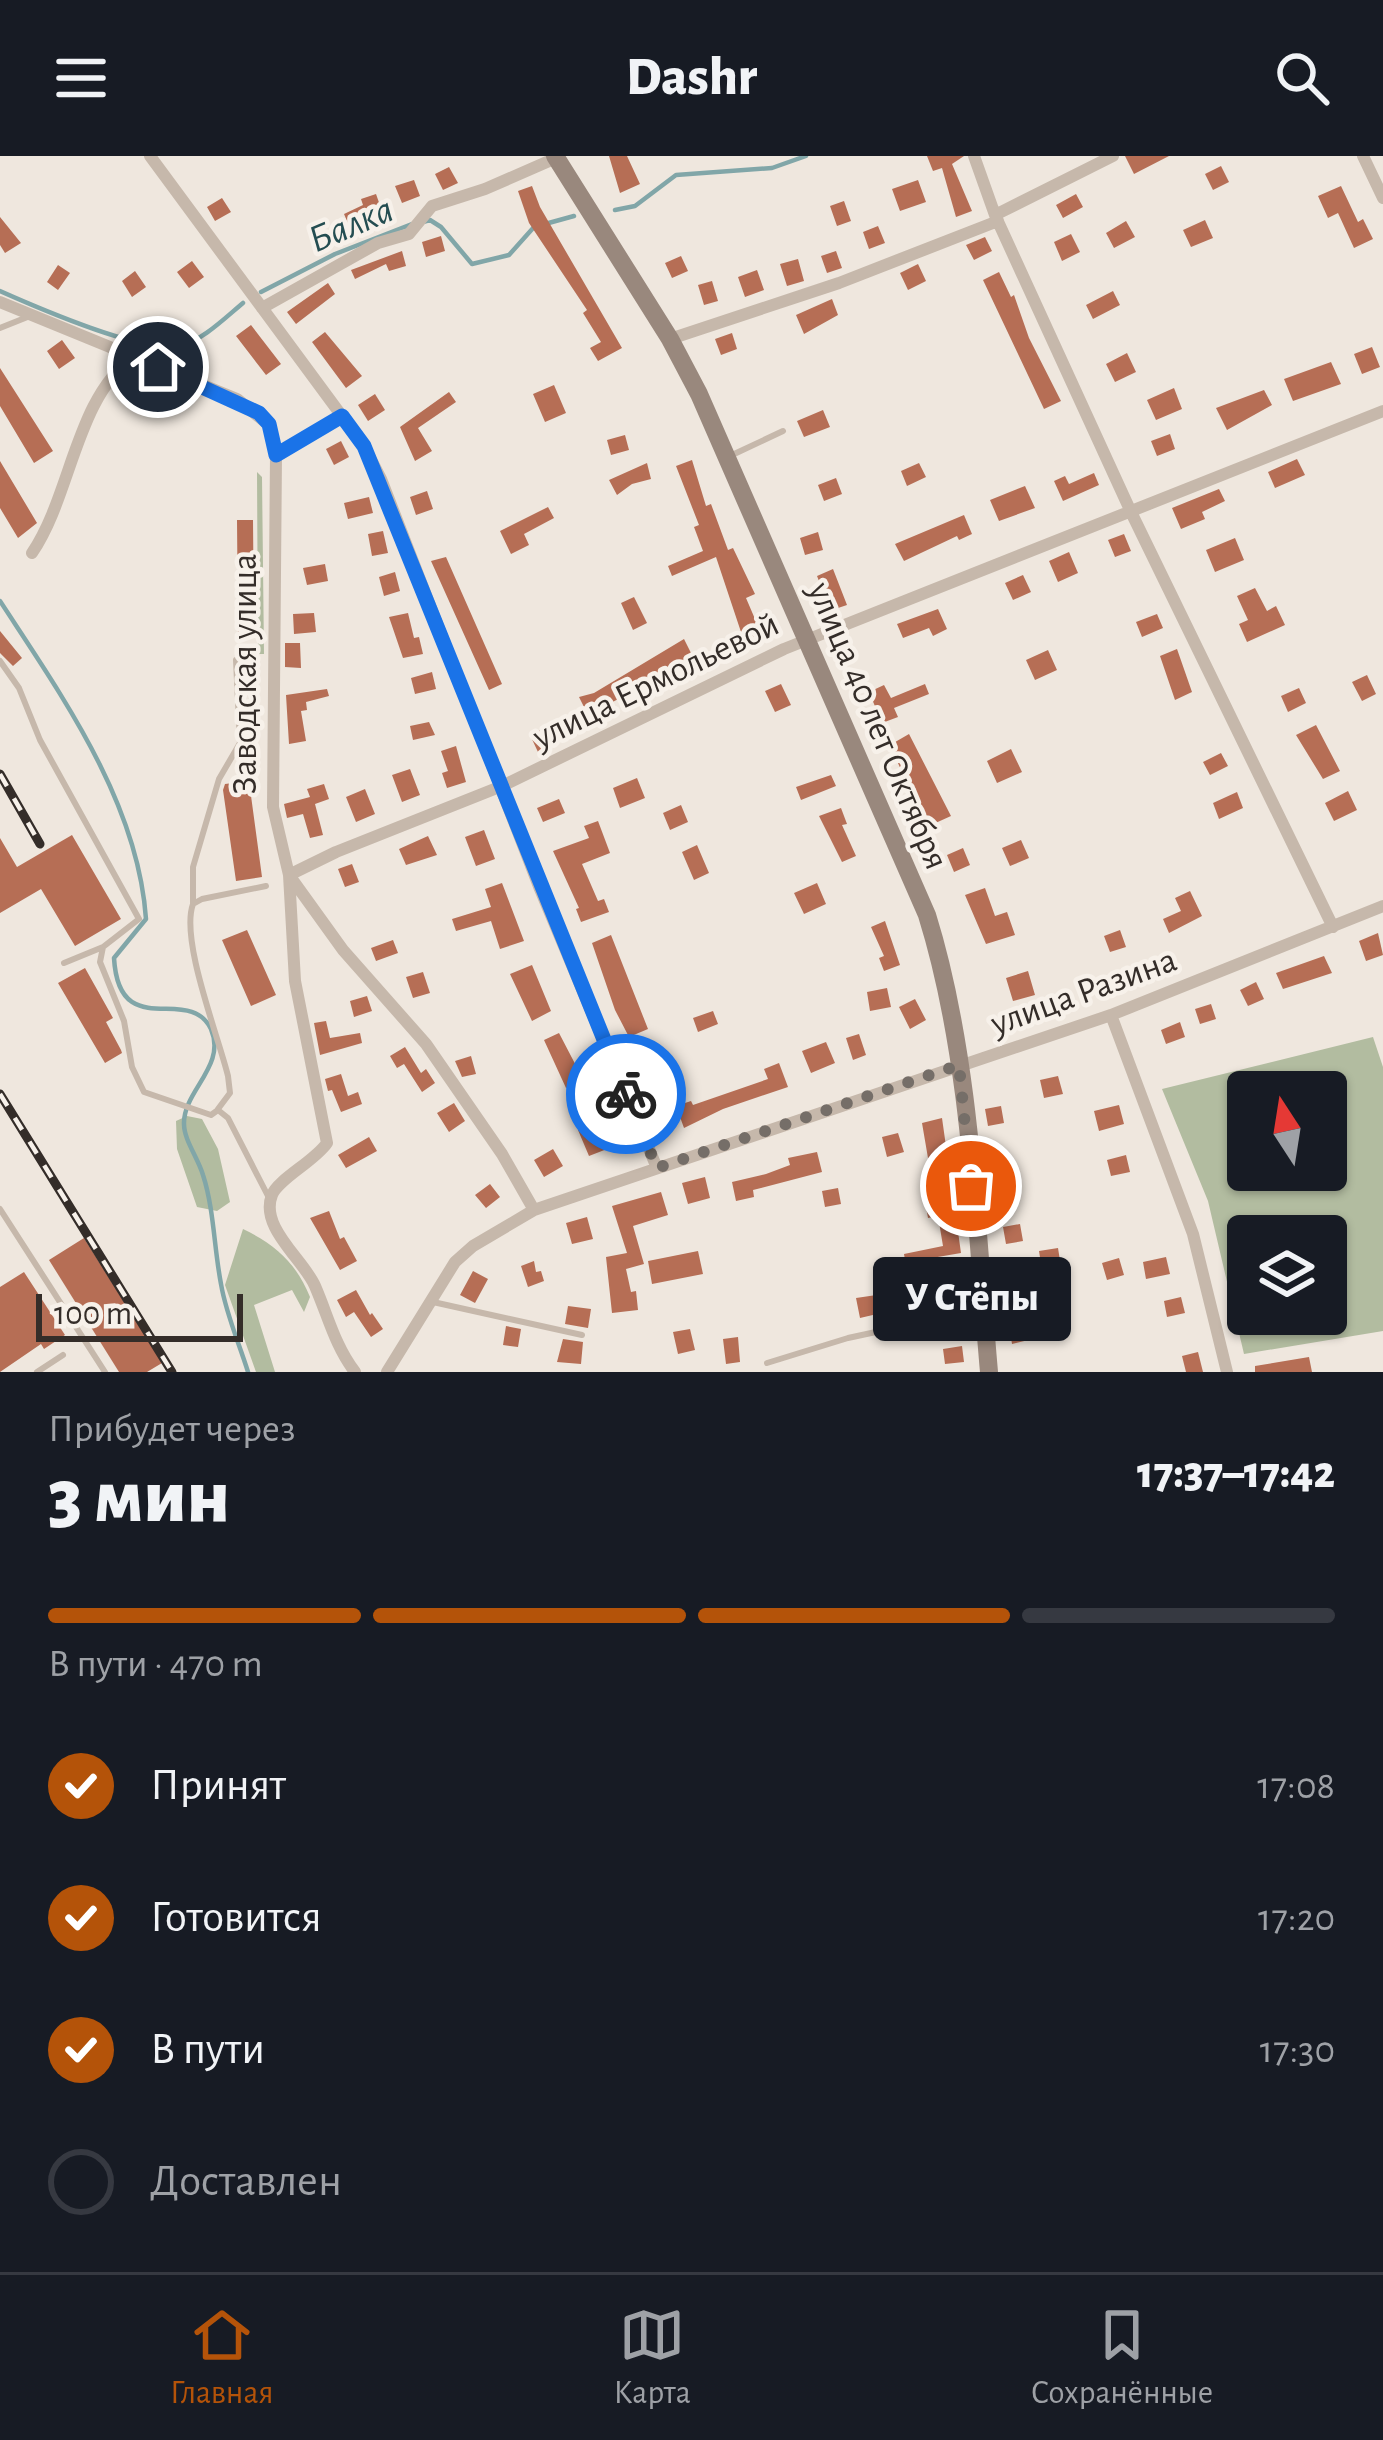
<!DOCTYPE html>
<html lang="ru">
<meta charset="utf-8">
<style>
body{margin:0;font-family:"Alegreya Sans",sans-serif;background:#20242c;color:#f1f3f6;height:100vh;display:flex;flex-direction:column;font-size:45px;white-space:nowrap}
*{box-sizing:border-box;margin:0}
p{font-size:39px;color:#9ea1a6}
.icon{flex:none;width:66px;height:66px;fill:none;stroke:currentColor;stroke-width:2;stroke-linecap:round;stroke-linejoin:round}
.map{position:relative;height:1216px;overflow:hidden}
.side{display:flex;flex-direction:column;background:#171b24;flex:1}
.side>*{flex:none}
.needle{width:78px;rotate:348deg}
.buttons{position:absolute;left:1227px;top:915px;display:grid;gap:24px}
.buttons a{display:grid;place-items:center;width:120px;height:120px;border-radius:12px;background:#171b24;box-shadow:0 3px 9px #0004;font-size:60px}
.scale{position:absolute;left:36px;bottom:30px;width:207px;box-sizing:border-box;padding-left:12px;border:6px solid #342d29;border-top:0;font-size:33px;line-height:42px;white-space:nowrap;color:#342d29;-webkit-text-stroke:9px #f7f1ea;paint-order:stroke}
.pin{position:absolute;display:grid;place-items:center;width:102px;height:102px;color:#fff;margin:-51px;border:6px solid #fff;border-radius:50%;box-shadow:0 3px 12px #0007}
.courier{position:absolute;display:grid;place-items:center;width:120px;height:120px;margin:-60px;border:9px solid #1a73e8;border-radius:50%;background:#fff;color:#222;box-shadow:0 3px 15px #0007}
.bubble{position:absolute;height:84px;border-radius:12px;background:#171b24;box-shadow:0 3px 9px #0004;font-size:39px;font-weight:800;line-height:84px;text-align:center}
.overview em{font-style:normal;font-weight:800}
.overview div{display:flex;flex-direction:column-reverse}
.overview{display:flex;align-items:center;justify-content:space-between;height:204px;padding:0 48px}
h1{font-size:78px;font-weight:800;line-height:90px}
.bar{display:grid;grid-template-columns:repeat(4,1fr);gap:18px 12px;align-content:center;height:144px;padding:0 48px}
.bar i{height:15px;border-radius:9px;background:#363941}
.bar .selected{background:#b45309}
.bar p{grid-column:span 4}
ol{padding:0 48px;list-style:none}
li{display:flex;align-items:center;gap:36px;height:132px}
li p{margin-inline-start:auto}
li .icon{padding:12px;border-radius:50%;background:#b45309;color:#fff;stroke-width:4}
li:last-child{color:#9ea1a6}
li i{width:66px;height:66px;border:6px solid #363941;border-radius:50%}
header{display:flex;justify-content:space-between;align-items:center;height:156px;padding:0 48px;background:#171b24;font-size:54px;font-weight:800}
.tabs{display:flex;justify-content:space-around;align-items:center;height:168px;border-top:3px solid #363941;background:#171b24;font-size:33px;color:#9ea1a6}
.tabs a{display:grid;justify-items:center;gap:6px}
.tabs .selected{color:#b45309}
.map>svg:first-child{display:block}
.green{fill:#b2bca0;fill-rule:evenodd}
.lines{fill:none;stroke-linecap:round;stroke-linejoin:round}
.stream{stroke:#81a6a8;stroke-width:4.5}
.building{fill:#b66e55}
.lane{stroke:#c6b8ab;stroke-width:6}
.street{stroke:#c6b8ab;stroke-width:12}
.secondary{stroke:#99887d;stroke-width:18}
.rail-casing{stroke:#342d29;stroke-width:9}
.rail{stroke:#f7f1ea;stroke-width:4.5;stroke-dasharray:14;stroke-linecap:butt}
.done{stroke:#756e68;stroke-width:12;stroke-dasharray:0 21.6}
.route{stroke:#1a73e8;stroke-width:15}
.labels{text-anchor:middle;stroke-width:9;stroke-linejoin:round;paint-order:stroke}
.street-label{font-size:36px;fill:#342d29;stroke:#f7f1ea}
.water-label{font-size:39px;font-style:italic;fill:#244d51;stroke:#f7f1ea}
</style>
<header><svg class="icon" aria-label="menu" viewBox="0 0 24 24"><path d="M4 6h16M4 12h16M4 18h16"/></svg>Dashr<svg class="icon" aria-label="search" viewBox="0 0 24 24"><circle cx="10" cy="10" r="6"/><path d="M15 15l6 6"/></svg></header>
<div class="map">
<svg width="1383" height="1216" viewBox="0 0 1383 1216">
<rect width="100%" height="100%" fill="#efe7de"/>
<path class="green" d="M257 316 262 321 264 498H258Z
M1373 881 1383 911V1175L1244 1198 1208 1045 1162 933ZM1248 936H1326V1014H1248ZM1248 1080H1326V1158H1248Z
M187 960 202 963 218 993 230 1046 217 1055 197 1051 177 993 176 965Z
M243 1073C276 1089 296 1107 310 1141L304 1156 292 1134 254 1149 275 1216H256L225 1129Z"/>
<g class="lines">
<path class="stream" d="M615 54 635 50 676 19 772 12 806 0
M423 66 430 64 441 71 472 108 509 99 534 71
M545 68 574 60
M0 135C36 151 144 198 180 190 202 185 226 161 243 147
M261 136 335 98 412 68
M0 445C62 540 138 646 146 763L114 802C119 888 189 827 211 873 227 910 183 935 184 968 184 984 198 1002 203 1019 214 1053 214 1092 221 1128 226 1158 239 1187 248 1216"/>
</g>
<path class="building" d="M609 0H627L640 28 620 37Z
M927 0H964L952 8 972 55 956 61 942 12 933 15Z
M1125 0H1169L1134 18Z
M1221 10 1229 26 1213 34 1205 18Z
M449 11 458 27 443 34 435 18Z
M414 24 420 40 402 47 395 30Z
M918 24 926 46 900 55 892 33Z
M532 30 540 51 622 192 598 205 590 192 601 186 583 157 587 154 529 67 518 35Z
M1341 30 1358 66 1363 63 1373 83 1354 92 1338 57 1328 62 1318 40Z
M376 38 383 58 350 72 344 58 363 49 361 43Z
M1076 38 1083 51 1063 62 1056 49Z
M222 42 231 56 215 65 207 51Z
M844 45 851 65 837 70 830 50Z
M0 61 21 87 5 97 0 89Z
M1205 64 1213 82 1191 91 1183 74Z
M1126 65 1135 81 1114 92 1106 77Z
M878 70 885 87 869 93 863 76Z
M1071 78 1080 96 1062 105 1054 86Z
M441 80 445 95 426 101 422 86Z
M985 81 992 95 974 104 966 89Z
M402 95 406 110 389 115 386 108 355 123 351 114Z
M836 95 842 112 827 117 821 100Z
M681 100 688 115 672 122 665 107Z
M798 103 804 125 787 130 780 108Z
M192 105 204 121 189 132 177 116Z
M918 108 926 125 908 134 900 117Z
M58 109 70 117 58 134 47 126Z
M757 114 764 134 745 141 738 121Z
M135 115 146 131 132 141 122 125Z
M999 116 1011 141 1014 139 1029 182 1061 245 1044 253 983 124Z
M712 125 718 145 704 149 698 129Z
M328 127 335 138 296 168 287 156Z
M1113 135 1120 149 1093 163 1086 149Z
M832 143 838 159 804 178 796 159Z
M251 169 281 208 266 219 236 180Z
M325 176 362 220 346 232 312 186Z
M732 177 737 193 721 199 715 183Z
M62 184 75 202 59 213 47 195Z
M1372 191 1380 211 1362 218 1354 198Z
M1127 197 1136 216 1115 226 1106 208Z
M1331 206 1341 228 1293 245 1284 223Z
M0 212 53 295 34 307 0 250Z
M554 229 566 257 545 266 533 238Z
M1174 232 1182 253 1156 264 1147 244Z
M1264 234 1272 249 1227 274 1216 252Z
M449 236 456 246 418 272 432 295 415 305 400 271Z
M375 238 385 254 368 265 358 249Z
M823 254 830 271 804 281 797 265Z
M1170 278 1175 293 1157 300 1151 285Z
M625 279 629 294 611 299 607 284Z
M341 285 349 301 334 309 326 293Z
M1297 303 1305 319 1275 332 1268 316Z
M692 304 706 350 711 348 728 394 733 392 755 438 746 442 761 477 744 485 716 401 672 420 668 410 703 395 694 371 699 369 676 310Z
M0 305 37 367 18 382 0 352Z
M647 307 651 323 632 328 617 339 609 324Z
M919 307 926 321 907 330 901 315Z
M1094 317 1099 329 1063 345 1054 325 1065 320 1069 328Z
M836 322 842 338 824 345 818 329Z
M1025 330 1035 352 999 365 990 344Z
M1219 333 1225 345 1202 356 1205 363 1181 373 1172 352Z
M427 335 433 353 416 359 410 341Z
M369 341 373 357 348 363 344 347Z
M548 351 554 362 524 378 529 389 511 398 500 375Z
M964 359 972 378 959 384 957 380 904 405 895 388Z
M237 364H253L254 479H238Z
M383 375 388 397 372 400 368 378Z
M818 376 823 394 805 399 800 382Z
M1124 378 1131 395 1115 401 1108 384Z
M1235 382 1244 404 1215 416 1206 394Z
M1069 396 1078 417 1058 426 1049 405Z
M446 401 502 528 489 534 431 405Z
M325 408 328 425 307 429 303 412Z
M833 413 847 449 832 454 826 434 823 435 817 420Z
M395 416 400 435 384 440 379 421Z
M1023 419 1031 436 1013 444 1005 427Z
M1255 432 1267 455 1276 450 1285 469 1247 486 1239 468 1248 464 1237 440Z
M634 441 647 467 633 474 621 447Z
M938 453 947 473 933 480 929 472 903 482 897 468Z
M314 457 316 476 294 478 293 458Z
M408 457 414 482 419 481 423 498 403 502 389 461Z
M1157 458 1163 472 1142 481 1136 466Z
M0 475 22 502 13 510 0 497Z
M684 483 694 503 588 559 579 541 594 537Z
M285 487H300L301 512 285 511Z
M1177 493 1192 536 1175 544 1160 500Z
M1048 494 1057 514 1035 524 1026 504Z
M432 516 436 533 415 538 411 522Z
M1367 519 1376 538 1362 545 1352 526Z
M781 528 791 549 775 556 765 535Z
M925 528 929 538 894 552 898 561 882 567 869 536 884 529 891 542Z
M1299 532 1306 547 1288 556 1281 540Z
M327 533 329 540 306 546 307 554 301 555 306 585 289 588 286 539Z
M429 566 435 579 413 584 410 570Z
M1316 569 1340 615 1323 623 1296 579Z
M547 571 555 587 538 596 530 579Z
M909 578 951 660 920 674 908 646 914 643 890 589Z
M456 590 466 626 447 632 442 617 448 615 441 595Z
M1011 593 1022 616 997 627 987 605Z
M1221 597 1228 610 1210 619 1203 606Z
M410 613 420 639 402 646 392 619Z
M831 619 836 630 801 644 796 631Z
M637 622 645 642 620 652 613 632Z
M249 625 262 721 236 725 223 634 225 628Z
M324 628 329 643 315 648 323 679 310 682 303 658 287 662 284 648 310 641 307 633Z
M365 633 375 658 356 666 346 641Z
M1348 635 1357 654 1334 665 1325 647Z
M1237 636 1243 652 1219 663 1213 647Z
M559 643 565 657 543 666 537 652Z
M681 649 688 666 670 674 663 657Z
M841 652 847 668 842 669 856 700 842 706 819 660Z
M598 665 610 697 582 708 598 745 604 743 609 756 581 766 576 753 579 752 553 695 589 682 584 670Z
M484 674 495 703 476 710 465 681Z
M72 679 121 763 75 790 41 733 0 757V682L17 711Z
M428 680 437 699 406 709 399 693Z
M1021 684 1029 702 1010 710 1002 692Z
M697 689 709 717 694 724 682 696Z
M963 692 970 709 954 716 947 699Z
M352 708 359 726 345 731 338 713Z
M502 727 524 785 500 793 491 765 456 775 452 763 491 751 485 733Z
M817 727 826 748 804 758 794 737Z
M985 732 995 760 1007 756 1015 779 986 788 965 739Z
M1190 735 1202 760 1169 777 1163 763 1181 755 1175 742Z
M885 765 900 809 884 815 879 802 884 800 871 771Z
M247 774 276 839 251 850 222 784Z
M1120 774 1126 791 1110 796 1104 780Z
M1378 777 1383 799 1366 805 1359 785Z
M611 779 648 873 629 881 615 854 592 787Z
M393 784 398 797 376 805 371 792Z
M1324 800 1332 817 1283 833 1276 817Z
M532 809 551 855 532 865 510 818Z
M85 812 113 862 106 866 121 894 122 897 105 907 58 827Z
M1028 815 1035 839 1013 845 1006 822Z
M423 816 430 837 413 842 406 821Z
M1256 826 1264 843 1248 850 1240 834Z
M887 832 891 851 870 855 867 836Z
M367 840 372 855 354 861 350 845Z
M915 843 926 864 910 873 899 851Z
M1211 848 1216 863 1200 868 1195 853Z
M713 855 718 868 698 876 693 862Z
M326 865 330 882 360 877 362 887 320 899 314 867Z
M1180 866 1185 881 1166 888 1161 874Z
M559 877 584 925 566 932 544 884Z
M859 878 866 899 853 904 846 882Z
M826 886 835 907 811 917 802 895Z
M405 891 421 917 426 913 435 927 422 936 404 908 397 912 390 900Z
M471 900 476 918 462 921 455 905Z
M665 903 671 920 652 927 645 910Z
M779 907 788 931 723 953 684 972 676 950 691 945 693 949 768 923 764 913Z
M341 918 348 940 358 936 362 948 341 956 332 934 328 935 325 923Z
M1058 920 1063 938 1044 942 1040 924Z
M454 947 465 965 449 976 437 957Z
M1119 949 1124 968 1099 975 1094 955Z
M1001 950 1004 967 988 970 985 953Z
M942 962 961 1097 926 1103 927 1111 907 1115 904 1098 943 1090 938 1060 928 1062 925 1045 935 1043 922 967Z
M596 967 607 993 589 1000 578 974Z
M898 977 904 996 887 1001 882 981Z
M369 981 377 995 346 1012 338 999Z
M553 993 563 1010 544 1021 534 1004Z
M817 996 822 1016 753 1034 754 1041 736 1045 732 1026 766 1018 790 1009 788 1002Z
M1126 999 1130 1016 1111 1020 1107 1004Z
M1011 1013 1014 1032 999 1034 996 1016Z
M705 1021 710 1042 688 1048 682 1027Z
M490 1028 500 1041 486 1052 475 1039Z
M838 1032 841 1048 825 1051 822 1035Z
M661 1036 668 1059 633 1070 644 1108 626 1113 631 1136 636 1135 638 1154 612 1157 606 1101 627 1097 612 1050Z
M329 1055 340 1083 344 1081 357 1105 340 1114 310 1062Z
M587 1061 593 1083 572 1088 566 1067Z
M1020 1068 1023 1085 1006 1088 1003 1071Z
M84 1082 162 1207 147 1216H119L49 1104Z
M1058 1092 1061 1111 1042 1114 1039 1095Z
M698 1095 703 1118 652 1128 648 1105Z
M1166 1101 1170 1118 1146 1123 1143 1106Z
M1119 1102 1124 1119 1107 1124 1102 1107Z
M534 1105 536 1116 541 1115 544 1125 528 1131 521 1110Z
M473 1115 488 1123 475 1147 460 1139Z
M24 1116 65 1179 44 1193 41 1188 0 1216V1131Z
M1020 1125 1023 1144 1016 1145 1022 1171 1034 1169 1037 1182 1012 1188 1002 1128Z
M356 1134 370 1159 372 1157 383 1173 371 1181 354 1156 346 1161 337 1144Z
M904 1135 907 1151 860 1162 856 1142Z
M1181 1141 1185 1157 1167 1161 1164 1145Z
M568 1150 591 1153 588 1172 565 1168Z
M506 1170 521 1173 518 1191 503 1189Z
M690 1173 695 1194 678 1198 673 1176Z
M738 1181 740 1206 726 1208 723 1183Z
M563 1183 583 1186 581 1208 557 1206Z
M962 1190 964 1206 945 1208 943 1193Z
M1198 1196 1203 1216H1186L1182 1200Z
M1309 1201 1312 1216H1255V1210Z"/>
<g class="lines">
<path class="lane" d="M0 172 30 160
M732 299 783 275
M0 505 19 532 40 584 139 763 103 791 100 806 124 865 132 911 144 936 211 959 218 954 228 962 268 1040
M193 748V711L219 623 240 587 236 504
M64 807 103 791
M218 953 230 937 228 920C218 879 180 784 193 748L202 743 266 730
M0 1053 105 1216
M433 1146 582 1179
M767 1207 848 1182 978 1154
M37 1216 63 1199"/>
<path class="street" d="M150 0 364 290 381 323 540 733 657 1012
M974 0 995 59 1131 356 1333 771
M1363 0 1383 42
M995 59 1113 0
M0 146 237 243 269 269 276 299 273 651 289 719 343 794 426 888 502 998 534 1054
M262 152 378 87 409 78 432 50 485 33 556 2
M670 183 839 127 998 65
M276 299 342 260
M32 397C72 338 75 243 134 200
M1111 859 1193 1078 1227 1216
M355 1216C335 1190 328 1160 315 1130 304 1104 259 1071 272 1039 278 1023 315 1005 327 987L295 825 289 719 336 696 502 630 784 493 1383 255
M387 1216 455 1106 473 1090 534 1054 1111 859 1383 750"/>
<path class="secondary" d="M555 0 670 183 699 238 927 759C971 900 976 1069 989 1216"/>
<g class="rail-casing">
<path id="rail" d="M0 618 40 688
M0 938 172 1216"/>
</g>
<use href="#rail" class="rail"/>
</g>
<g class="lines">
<path class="done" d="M626 938 657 1012 959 909 971 1030"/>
<path class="route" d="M158 211 259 257 269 268 276 299 342 260 364 290 626 938"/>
</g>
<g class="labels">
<g class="street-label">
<text transform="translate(243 518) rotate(-90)" y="13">Заводская улица</text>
<text transform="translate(655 523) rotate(-26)" y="13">улица Ермольевой</text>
<text transform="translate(880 569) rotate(67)" y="13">улица 40 лет Октября</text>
<text transform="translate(1083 834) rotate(-20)" y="13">улица Разина</text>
</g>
<g class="water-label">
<text transform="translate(350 67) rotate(-23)" y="14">Балка</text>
</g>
</g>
</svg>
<div class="buttons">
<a><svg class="needle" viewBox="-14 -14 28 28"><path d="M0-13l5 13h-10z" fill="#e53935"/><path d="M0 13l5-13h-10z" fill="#9ea1a6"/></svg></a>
<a><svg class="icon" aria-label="layers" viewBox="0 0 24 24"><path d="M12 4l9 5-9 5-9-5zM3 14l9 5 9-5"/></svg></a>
</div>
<div class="scale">100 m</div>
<div class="pin" style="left:971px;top:1030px;background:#ea580c"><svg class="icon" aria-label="bag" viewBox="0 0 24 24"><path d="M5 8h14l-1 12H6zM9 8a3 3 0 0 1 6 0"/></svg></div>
<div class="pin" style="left:158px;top:211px;background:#1f2937"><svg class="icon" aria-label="home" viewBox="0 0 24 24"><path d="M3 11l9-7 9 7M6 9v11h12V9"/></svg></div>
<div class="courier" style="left:626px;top:938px"><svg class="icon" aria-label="bike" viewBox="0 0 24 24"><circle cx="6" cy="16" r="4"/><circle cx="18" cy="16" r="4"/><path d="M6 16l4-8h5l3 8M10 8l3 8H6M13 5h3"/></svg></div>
<div class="bubble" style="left:873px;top:1101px;width:198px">У Стёпы</div>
</div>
<section class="side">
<div class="overview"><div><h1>3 мин</h1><p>Прибудет через</p></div><em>17:37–17:42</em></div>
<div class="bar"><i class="selected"></i><i class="selected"></i><i class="selected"></i><i></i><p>В пути · 470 m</p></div>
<ol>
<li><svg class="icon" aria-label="check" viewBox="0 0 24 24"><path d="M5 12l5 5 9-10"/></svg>Принят<p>17:08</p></li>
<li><svg class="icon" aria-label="check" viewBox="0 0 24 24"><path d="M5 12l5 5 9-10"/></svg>Готовится<p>17:20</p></li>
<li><svg class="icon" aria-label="check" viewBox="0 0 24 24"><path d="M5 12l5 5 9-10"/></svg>В пути<p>17:30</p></li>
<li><i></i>Доставлен</li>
</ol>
</section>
<nav class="tabs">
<a class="selected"><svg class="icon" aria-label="home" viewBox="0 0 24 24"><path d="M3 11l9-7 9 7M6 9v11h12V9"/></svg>Главная</a>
<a><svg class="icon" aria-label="map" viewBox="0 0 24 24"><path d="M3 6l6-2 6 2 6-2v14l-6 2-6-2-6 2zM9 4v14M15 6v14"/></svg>Карта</a>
<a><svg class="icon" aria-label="saved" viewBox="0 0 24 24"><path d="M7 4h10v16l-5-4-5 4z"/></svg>Сохранённые</a>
</nav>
